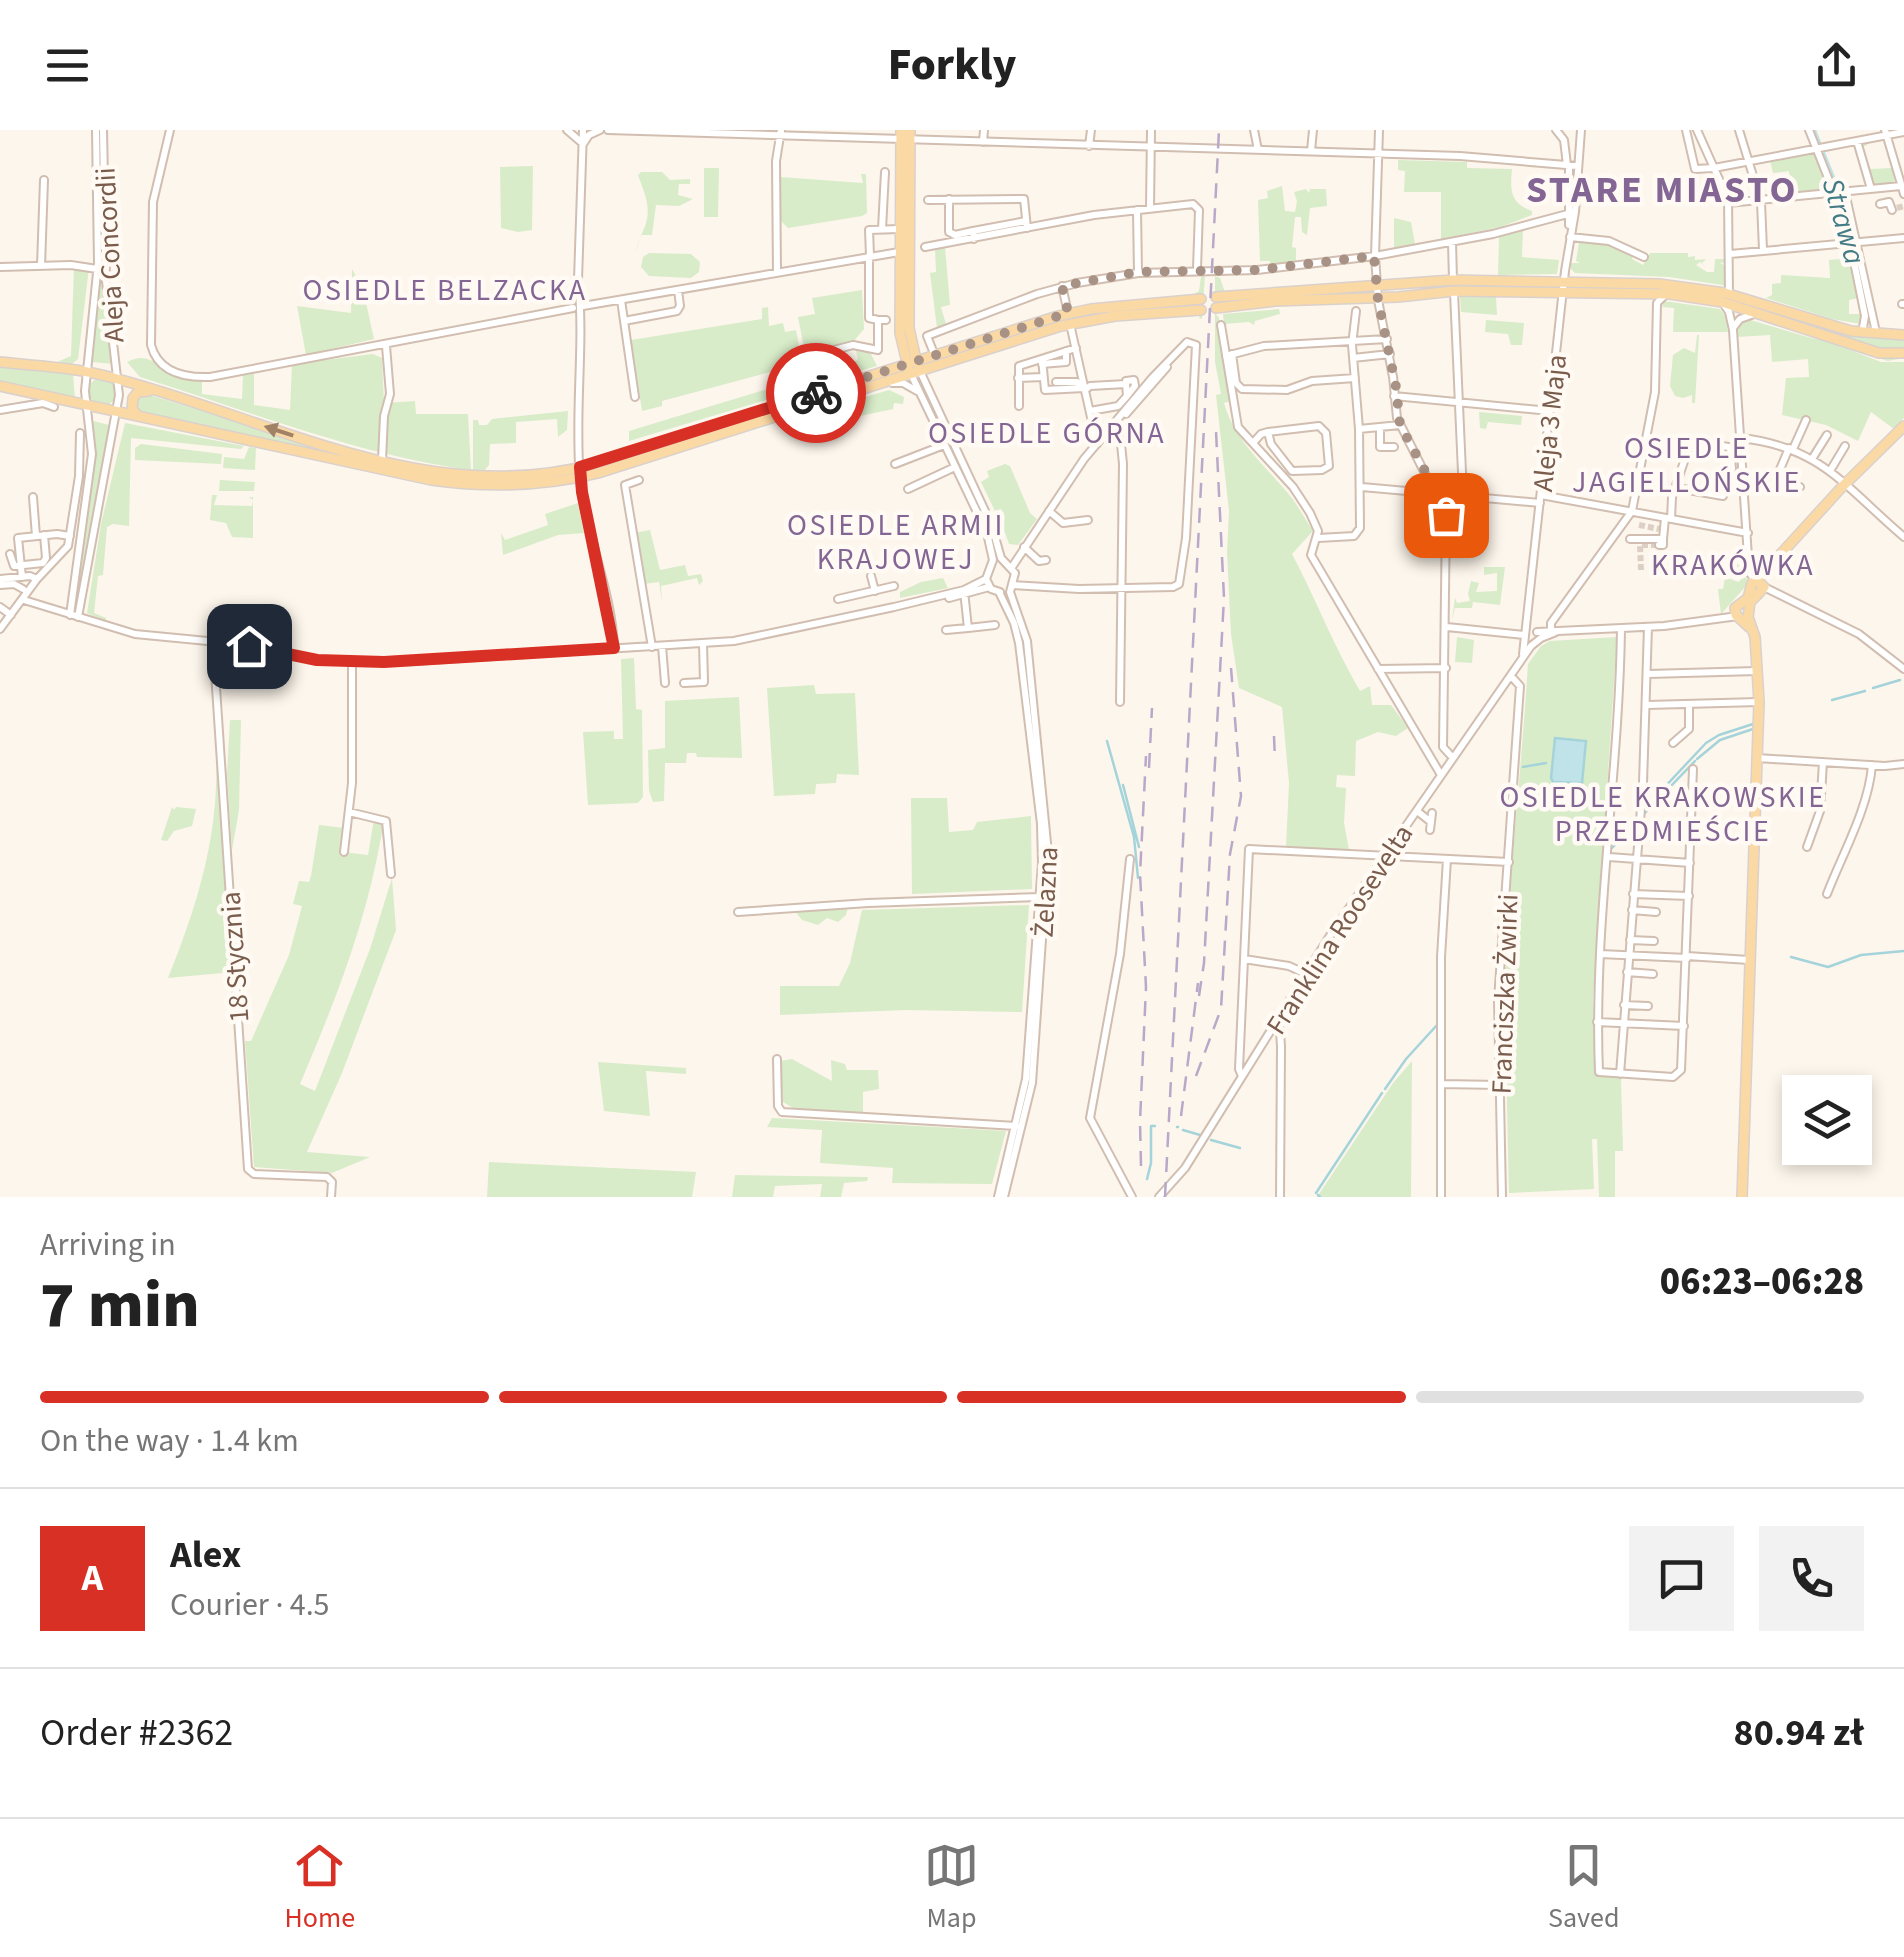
<!DOCTYPE html>
<meta charset="utf-8">
<style>
body{margin:0;font-family:"Source Sans 3",sans-serif;background:#f2f2f2;color:#222;height:100vh;display:flex;flex-direction:column;font-size:38px;white-space:nowrap}
*{box-sizing:border-box;margin:0}
p{font-size:32px;color:#767676}
.icon{flex:none;width:55px;height:55px;fill:none;stroke:currentColor;stroke-width:2;stroke-linecap:round;stroke-linejoin:round}
.map{position:relative;height:1067px;overflow:hidden}
.panel{display:flex;flex-direction:column;background:#fff;flex:1}
.panel>*{flex:none}
.buttons{position:absolute;left:1782px;top:945px;display:grid;gap:20px}
.buttons a{display:grid;place-items:center;width:90px;height:90px;border-radius:0px;background:#fff;box-shadow:0 5px 15px #0003;font-size:50px}
.pin{position:absolute;display:grid;place-items:center;width:85px;height:85px;color:#fff;margin:-42px;border-radius:20px;box-shadow:0 5px 15px #0006}
.courier{position:absolute;display:grid;place-items:center;width:100px;height:100px;margin:-50px;border:8px solid #d93025;border-radius:50%;background:#fff;color:#222;box-shadow:0 2px 12px #0007}
.head em{font-style:normal;font-weight:800}
.head div{display:flex;flex-direction:column-reverse}
.head{display:flex;align-items:center;justify-content:space-between;height:170px;padding:0 40px}
h1{font-size:65px;font-weight:800;line-height:75px}
.bar{display:grid;grid-template-columns:repeat(4,1fr);gap:15px 10px;align-content:center;height:120px;padding:0 40px}
.bar i{height:12px;border-radius:8px;background:#e0e0e0}
.bar .selected{background:#d93025}
.bar p{grid-column:span 4}
.line{display:flex;align-items:center;gap:25px;padding:0 40px;border-top:2px solid #e0e0e0}
.line div{flex:1}
.round{display:grid;place-items:center;flex:none;width:105px;height:105px;border-radius:0px;background:#f2f2f2}
header{display:flex;justify-content:space-between;align-items:center;height:130px;padding:0 40px;background:#fff;font-size:45px;font-weight:800}
.tab-bar{display:flex;justify-content:space-around;align-items:center;height:140px;border-top:2px solid #e0e0e0;background:#fff;font-size:28px;color:#767676}
.tab-bar a{display:grid;justify-items:center;gap:5px}
.tab-bar .selected{color:#d93025}
.map>svg:first-child{display:block}
.green{fill:#d8ecc9}
.water{fill:#bfe3e8;stroke:#a5d3da;stroke-width:2.5}
.lines{fill:none;stroke-linecap:round;stroke-linejoin:round}
.stream{stroke:#a5d3da;stroke-width:2.5}
.river{stroke:#bfe3e8;stroke-width:6}
.minor-tunnel{stroke:#dcd0c4;stroke-width:6;stroke-dasharray:6 3;stroke-linecap:butt}
.minor-casing{stroke:#d1beb0;stroke-width:10}
.major-casing{stroke:#dad1cd;stroke-width:12}
.minor{stroke:#fff;stroke-width:6}
.major{stroke:#fbd9a5;stroke-width:9}
.rail{stroke:#b9a8c9;stroke-width:2.5;stroke-dasharray:15 10;stroke-linecap:butt}
.oneway{fill:#a18267}
.done{stroke:#a89285;stroke-width:10;stroke-dasharray:0 18}
.route{stroke:#d93025;stroke-width:12}
.labels{text-anchor:middle;stroke-width:9;stroke-linejoin:round;paint-order:stroke}
.street-label{font-size:28px;fill:#7a5c4d;stroke:#fffaf3}
.water-label{font-size:30px;font-style:italic;fill:#437c86;stroke:#fffaf3}
.neighbourhood-label{font-size:30px;letter-spacing:2.5px;fill:#846695;stroke:#fffaf3}
.district-label{font-size:38px;font-weight:bold;letter-spacing:2.5px;fill:#846695;stroke:#fffaf3}
</style>
<header><svg class="icon" aria-label="menu" viewBox="0 0 24 24"><path d="M4 6h16M4 12h16M4 18h16"/></svg>Forkly<svg class="icon" aria-label="share" viewBox="0 0 24 24"><path d="M12 15V3M7 8l5-5 5 5M5 13v7h14v-7"/></svg></header>
<div class="map">
<svg width="1904" height="1067" viewBox="0 0 1904 1067">
<rect width="100%" height="100%" fill="#fdf6ec"/>
<path class="green" d="M1870 13 1863 17 1870 39 1892 38 1895 54 1873 56 1861 15Z
M1814 22 1828 60 1792 63 1789 41 1773 43 1770 30Z
M1398 30 1467 32V38L1512 39C1510 61 1510 73 1532 81V85L1501 97 1441 109V62H1404L1405 41 1398 40Z
M533 36 532 100 518 102 501 98 500 37Z
M704 38H719L718 87H704Z
M641 42H662L670 50 690 49V54H679L678 65 693 69 679 76 656 75 652 105H641L636 122C638 109 645 100 647 89 650 74 643 59 638 45Z
M861 44H866L867 83 862 86 788 98 780 90V47L863 53Z
M1282 56 1285 81 1295 82 1297 71 1294 62 1306 59 1309 63 1310 59H1326L1327 76 1310 78 1307 105 1302 102 1301 87H1295L1292 117 1296 118V132L1270 135V131H1260L1258 70 1268 68 1267 61Z
M1394 88 1411 92 1415 114 1394 118Z
M1523 99 1522 127 1559 130 1557 144 1498 145 1499 107Z
M1579 112 1608 114 1633 126 1632 129 1643 135 1650 123H1688V127L1695 126V130L1706 129 1702 133 1706 137 1700 132 1696 135 1707 142H1714L1715 129H1725L1727 132 1720 133 1726 136 1729 156 1669 147 1575 143 1571 139V133H1580L1576 131Z
M945 117 950 175 941 177 946 194 937 198 930 143 936 142 935 119Z
M649 123 691 124 700 132 699 142 691 148 649 146 641 137 643 127Z
M1851 128 1859 168 1849 170V184H1861V194L1832 189 1766 168 1772 165V154L1781 153V145L1830 148 1829 130Z
M100 134H103L114 234 91 232Z
M74 136 89 138 78 229 72 234 57 232 71 226Z
M352 139 363 159 374 209 306 225 297 176 351 183Z
M1205 145 1202 189 1199 188 1201 182 1106 184 1061 193 1060 189 1075 178 1071 177 1193 165 1199 161 1201 147Z
M1215 146 1220 148 1225 162 1248 169V172L1215 183 1219 188 1231 271 1224 273C1234 309 1263 334 1287 362 1297 373 1304 388 1313 401L1292 424C1316 469 1334 517 1360 561L1370 556 1372 575H1391L1408 598 1396 606 1378 602 1356 611 1355 646 1337 645 1336 657 1346 658 1344 693 1349 720 1286 717 1289 653 1282 577 1239 558 1231 504 1227 423 1229 381 1216 265 1221 264 1215 232Z
M862 160 864 199 853 212 805 223 798 187 815 184 812 168Z
M1464 165 1496 167 1497 185 1461 182 1460 167Z
M1721 165C1787 182 1835 205 1904 209V221H1883L1721 168Z
M1664 171 1720 179 1726 187 1728 202H1673L1674 178 1662 177Z
M768 177 769 196 783 193 785 202 796 200 802 233 797 239 776 245 774 241 662 271V276L642 281 631 210 762 189V178Z
M1279 179 1280 184 1255 191 1254 195 1249 192 1224 194 1223 184Z
M1747 189 1818 210 1792 198 1881 227 1904 228 1888 231 1845 218 1881 232H1904V288L1894 299 1871 282 1858 311 1826 295 1782 285 1786 248 1809 247 1808 229 1772 232 1770 205 1737 207 1739 195Z
M1486 190 1524 193 1522 215H1511L1508 204 1485 202Z
M1697 205H1699L1695 273H1692V265L1683 268 1675 266 1670 256 1673 225 1684 218 1695 223Z
M856 221 870 222 877 236 813 255 811 245 858 230Z
M373 224 382 228 384 273 415 271 416 284H468L471 340C357 325 249 281 140 247L127 232C150 220 157 238 177 246 185 249 194 249 202 249V264L242 269 243 243 254 241V275L290 280 292 234Z
M0 234 73 243 75 270 0 254Z
M804 248 806 258 629 311V301Z
M88 262a14 14 0 1 1 28 0a14 14 0 1 1-28 0Z
M889 260 904 267 903 274 894 273 893 279 789 301 781 292Z
M143 263 331 320V323L141 285 136 283 134 271Z
M568 281 567 300 558 307 557 289 516 292V313L490 314 489 335 484 341 473 340V290H478L479 295H487L492 289Z
M1479 282 1522 286 1521 295 1488 292 1486 299 1480 298Z
M93 291 109 295 77 475 74 474 94 319Z
M125 293 244 316 241 319 131 308 129 396 113 394 107 397 103 445 98 446 94 483 106 488V491L87 483 101 394Z
M141 314 222 324 221 334 135 330V318Z
M249 317 256 318 255 340 223 338 224 327 244 329Z
M1005 334 1010 336 1030 383 1037 389 1018 415 1009 414 1001 392 1005 389 1001 379 995 381 981 352 989 347 987 341Z
M220 350 255 352 254 361H219Z
M212 365H217L214 375 252 376 253 370 249 367H253V408L232 407 226 393 210 390Z
M578 373 584 403 558 405 503 425 501 403 505 410 548 395 545 384Z
M1463 379 1465 422H1453L1451 380Z
M650 400 660 440 685 435 688 446 701 444 703 451 699 455 697 448 661 456 662 472 659 452 644 454 634 403Z
M1731 432 1746 438 1738 436 1737 440 1728 441V448L1738 452 1741 450V441H1746L1747 455 1721 484 1718 459H1723L1727 437Z
M1484 437H1505L1500 475 1473 472 1472 478H1455L1452 490 1455 468 1457 473 1470 471 1468 464 1471 451 1479 453 1476 462 1497 461V443L1484 445Z
M943 448 948 458 900 468V462L921 452Z
M1457 507 1474 510 1472 533 1455 532Z
M1617 507 1593 870 1595 944 1621 948 1623 1021H1615V1067H1599L1597 1009H1592L1594 1059 1509 1063 1505 888 1513 875V870L1504 868C1508 757 1521 645 1528 534L1541 516 1550 511Z
M634 528 636 579 642 580 643 667 638 673 588 675 583 602 614 601V609H623L621 529Z
M814 555 816 564 855 563 859 645 837 644 836 653 816 654 815 664 774 666 767 558Z
M739 567 742 628 697 627 696 623H687L686 633H665L664 671 653 672 649 661 648 620 665 618V571Z
M230 590H241L239 680 232 720 227 644Z
M216 628 233 842 168 848C197 776 219 706 216 628Z
M911 668H947L949 702 973 700 977 692 1031 686 1032 759 912 764Z
M172 677 174 680 176 677 196 679 192 696 174 701 167 711 161 710Z
M374 689 382 691V702C366 794 336 869 300 954L315 961 370 819 392 748 396 800 342 943 307 1022 370 1027 332 1043 254 1037 245 911H251L289 825 302 776 293 774 299 751 309 752 311 746 319 695 345 698 343 722 368 725Z
M1029 775 1022 882 906 880 780 885V856H839L850 833 862 780Z
M848 777 846 785 838 792 827 788 818 795 802 790 795 781Z
M792 929 832 951 831 930 845 934 847 940H878L879 959 863 962V986L813 983 795 979 783 972 780 931Z
M1412 931 1411 1067H1317L1393 953Z
M598 932 686 938V944L646 941 650 986 604 981Z
M772 988 990 1000 1006 1001 992 1054 892 1053 893 1038 820 1033 822 1000 767 997Z
M489 1032 696 1042 692 1067H487Z
M735 1045 868 1047 867 1051 844 1053 841 1067H820L822 1054 775 1056 773 1067H732Z"/>
<path class="water" d="M1555 608 1586 611 1582 653 1553 652 1551 648Z"/>
<g class="lines">
<path class="stream" d="M1873 558 1900 550
M1832 570 1865 561
M1107 611 1134 707 1138 748
M1697 629 1720 610 1753 599
M1523 637 1546 633
M1123 655 1139 717
M1645 678 1706 613 1719 605 1753 594
M1644 684 1695 631
M1612 712 1638 686
M1612 718 1637 692
M1791 827 1828 837 1861 825 1904 821
M1385 959 1406 929 1437 895
M1177 997H1178
M1183 1000 1200 1005
M1211 1010 1240 1018
M1147 1049 1151 1033V996H1155
M1316 1063 1382 963
M1318 1065 1320 1067"/>
<path class="river" d="M1813 0 1848 87
M1864 162 1868 185"/>
<path class="minor-tunnel" d="M1897 78 1904 76
M1639 395 1659 399
M1641 440 1640 415H1659"/>
<g class="minor-casing">
<path id="minor" d="M170 0 153 72 151 215C158 242 184 248 210 247L573 178
M567 0 581 12
M608 0 1460 26 1578 36
M1254 0 1258 20
M1379 0 1375 126 1378 170 1393 247
M1556 0 1564 10 1567 35
M1686 0 1695 39 1714 38 1697 0
M1739 0 1761 72 1763 120
M1809 0 1834 63
M1885 0 1904 64
M1857 11 1871 59
M983 12 984 0
M583 14 589 5 600 0
M1089 16 1091 0
M1311 21 1313 0
M1569 38V95
M1845 62 1876 202
M949 69V102L955 105 973 101 974 109
M928 70 1024 69 1027 98
M1728 73 1901 56
M1880 74 1889 72 1892 80
M1150 78 1151 0
M1137 80 1138 143
M882 99 885 42
M973 101 1026 91
M1570 107 1609 111 1644 127
M1452 112 1453 150
M1850 112 1865 186 1862 203
M925 117 1094 85 1193 74 1199 80 1197 139
M1730 124 1904 108
M869 126V188L878 190
M870 126 869 100 899 99
M41 136 44 50
M0 137 71 135 97 139
M777 142 776 31 781 0
M578 150C585 214 574 283 580 350 586 407 612 461 614 518
M578 150 583 0
M1062 156 1068 183
M1454 162 1463 365
M1729 164 1728 69 1714 38 1904 2
M621 170 635 267
M1723 173 1729 182 1733 200 1749 442 1755 450
M1902 174H1904
M583 176 899 122
M624 191 677 181 680 176 678 160
M1070 194 1097 314
M1221 195 1238 297 1293 357 1310 383 1318 401 1311 425 1441 645
M1733 198 1740 189 1754 184
M1232 224 1236 253 1242 259 1287 260 1312 251 1355 248
M935 226 927 206 1037 164 1077 153 1138 143 1257 140 1375 126 1493 104 1575 82
M1226 226 1264 216 1387 209
M803 228 853 215 878 220V190H886
M1353 228 1390 224
M1042 229 1045 260 1084 258
M1042 234 1066 232V221
M920 241 992 396 1001 428 1015 443 1010 462 1027 511 1048 723 1032 953 1004 1067
M911 244 987 403 993 430 986 449 991 459 1000 462
M1393 246 1397 288 1446 385 1443 617 1453 628
M1018 248 1043 247
M1056 252H1077L1081 258
M892 253H903L917 261
M1085 260 1090 256 1126 254V251L1134 250 1135 256 1127 266
M1394 266 1550 281
M1019 276V236L1076 218
M0 280 43 273 54 277
M1090 281 1118 276 1127 266 1126 254
M1126 284 1167 237
M1114 295 1120 304 1123 334 1120 572
M1319 296 1326 303 1329 336 1322 340 1292 341 1271 314 1268 302Z
M1380 298V317H1394
M1359 299 1400 295
M1741 308C1822 317 1847 359 1904 407
M1253 313 1261 304 1268 302
M1789 318 1778 344 1800 357
M1793 319 1806 290
M1812 329 1827 305
M382 330 384 286 390 264 386 216
M895 334 944 315
M1830 341 1845 316
M639 350 625 355 652 517
M1362 357 1540 373
M1677 358 1723 366 1732 339 1730 318
M908 359 955 337
M1541 365 1748 403
M33 367 36 406
M1049 381 1063 393 1088 390
M1671 389 1672 367 1691 311 1741 319
M1318 408 1354 406 1360 398 1359 299 1352 215 1356 181
M1630 409H1663L1665 388
M1659 415H1663V409
M1024 417 1039 431 1046 430
M10 424 14 436 43 433 46 428 44 405
M1012 437 1084 329 1153 247 1187 212
M871 446 875 461
M22 447 18 408 57 404 70 406
M0 449 30 446 37 449
M0 455 14 454 23 459
M1013 455 1079 459 1173 457 1179 454 1186 408 1196 215 1187 212
M1764 457 1859 504 1904 539
M949 468 989 457
M838 469 894 456
M24 470 135 504 249 515 317 530 396 532 734 511 894 477 964 460 986 449
M0 477 11 485
M70 485 92 324 85 261 98 133 96 0
M78 487 119 265 106 151 103 0
M1447 497 1524 505
M968 498 995 495
M0 499 37 449 68 416 79 346 80 303
M1621 499C1619 647 1593 794 1599 942L1673 947 1681 940 1693 639
M946 500 968 498 964 461
M1537 502 1664 496 1738 486
M1551 502V493L1632 381 1655 262 1657 173 1665 165
M213 512 248 1039 254 1044 327 1047 332 1052 331 1067
M662 516 665 553
M1523 524 1565 141 1575 82 1581 0
M1378 539 1446 538
M1648 544 1757 541
M684 553 704 552 703 513
M1647 575 1759 572
M1673 613 1689 599V574
M1757 628 1885 636 1904 634
M1417 681 1431 692
M349 682 386 691 391 744
M1430 700 1432 683
M1807 717 1820 681 1823 632
M344 722 352 653V532
M1609 727 1690 733
M1130 729 1120 824 1090 988 1132 1067
M1633 764 1689 766
M1827 764C1842 725 1869 677 1872 635
M1632 780 1656 782
M738 782 868 773 1040 767
M1630 810 1654 811
M1600 824 1687 828
M1687 826 1749 830
M1244 829 1289 836 1306 844
M1627 842 1653 844
M1624 875 1648 876
M1597 892 1684 896
M1276 893 1280 900 1281 917 1280 1067
M777 929 778 976 782 982 1016 996
M1620 944 1643 653 1648 497
M1242 946 1239 939 1249 719 1509 732
M1441 954 1500 955
M998 1067 1026 949 1042 733 1041 694 1019 513 1014 493 999 462
M1159 1067 1185 1038 1331 804 1531 516 1541 508 1556 502
M1441 1067V827L1447 729
M1502 1067 1498 870 1520 556 1511 546"/>
</g>
<g class="major-casing">
<path id="major" d="M901 0 900 203 908 237
M910 0 909 198 917 234
M1216 167 1453 150 1659 154 1725 163 1851 201 1904 205
M1216 178 1275 171 1398 167 1454 161 1670 164 1722 172 1879 223H1904
M0 232C35 236 72 237 106 246 267 286 423 380 594 334L1058 186 1091 179 1201 169
M0 256 431 350C489 358 542 357 598 343L1061 196 1115 186 1201 180
M138 286 132 279 133 268 138 262 149 261
M1757 450 1842 357 1904 296
M1749 497 1736 485 1735 478 1748 468 1752 453 1757 450 1764 457 1758 464
M1742 1067 1759 572 1755 507 1748 487 1750 472 1758 464"/>
</g>
<use href="#minor" class="minor"/>
<use href="#major" class="major"/>
<path class="rail" d="M1274 606 1275 631
M1149 638 1152 578
M1199 866 1204 833 1224 468 1216 301
M1196 946 1221 879 1230 724 1241 666 1231 538
M1181 986 1198 853
M1141 1036 1140 991 1146 857 1140 744 1146 626
M1165 1067 1219 0"/>
</g>
<defs><path id="oneway-solid" d="M-6-.8H1V-3.2L6.5 0L1 3.2V.8H-6Z" transform="scale(2.5)"/></defs>
<use class="oneway" href="#oneway-solid" transform="translate(279 301) rotate(-162)"/>
<g class="lines">
<path class="done" d="M816 263 1068 183 1062 156 1138 142 1257 140 1374 126 1378 170 1396 257 1400 295 1443 374 1446 385"/>
<path class="route" d="M249 516 317 530 384 532 614 518 582 362 580 337 816 263"/>
</g>
<g class="labels">
<g class="street-label">
<text transform="translate(109 125) rotate(-93)" y="10">Aleja Concordii</text>
<text transform="translate(1549 293) rotate(-84)" y="10">Aleja 3 Maja</text>
<text transform="translate(1045 762) rotate(-87)" y="10">Żelazna</text>
<text transform="translate(1339 799) rotate(-57)" y="10">Franklina Roosevelta</text>
<text transform="translate(234 827) rotate(-94)" y="10">18 Stycznia</text>
<text transform="translate(1504 864) rotate(-88)" y="10">Franciszka Żwirki</text>
</g>
<g class="water-label">
<text transform="translate(1844 91) rotate(74)" y="10">Strawa</text>
</g>
<g class="neighbourhood-label">
<text x="445" y="170">OSIEDLE BELZACKA</text>
<text x="1047" y="313">OSIEDLE GÓRNA</text>
<text x="1687" y="328">OSIEDLE<tspan x="1687" dy="34">JAGIELLOŃSKIE</tspan></text>
<text x="896" y="405">OSIEDLE ARMII<tspan x="896" dy="34">KRAJOWEJ</tspan></text>
<text x="1733" y="445">KRAKÓWKA</text>
<text x="1663" y="677">OSIEDLE KRAKOWSKIE<tspan x="1663" dy="34">PRZEDMIEŚCIE</tspan></text>
</g>
<g class="district-label">
<text x="1662" y="72">STARE MIASTO</text>
</g>
</g>
</svg>
<div class="buttons">
<a><svg class="icon" aria-label="layers" viewBox="0 0 24 24"><path d="M12 4l9 5-9 5-9-5zM3 14l9 5 9-5"/></svg></a>
</div>
<div class="pin" style="left:1446px;top:385px;background:#ea580c"><svg class="icon" aria-label="bag" viewBox="0 0 24 24"><path d="M5 8h14l-1 12H6zM9 8a3 3 0 0 1 6 0"/></svg></div>
<div class="pin" style="left:249px;top:516px;background:#1f2937"><svg class="icon" aria-label="home" viewBox="0 0 24 24"><path d="M3 11l9-7 9 7M6 9v11h12V9"/></svg></div>
<div class="courier" style="left:816px;top:263px"><svg class="icon" aria-label="bike" viewBox="0 0 24 24"><circle cx="6" cy="16" r="4"/><circle cx="18" cy="16" r="4"/><path d="M6 16l4-8h5l3 8M10 8l3 8H6M13 5h3"/></svg></div>
</div>
<section class="panel">
<div class="head"><div><h1>7 min</h1><p>Arriving in</p></div><em>06:23–06:28</em></div>
<div class="bar"><i class="selected"></i><i class="selected"></i><i class="selected"></i><i></i><p>On the way · 1.4 km</p></div>
<div class="line" style="height:180px"><b class="round" style="background:#d93025;color:#fff">A</b><div><b>Alex</b><p>Courier · 4.5</p></div><a class="round"><svg class="icon" aria-label="chat" viewBox="0 0 24 24"><path d="M4 5h16v11H9l-5 4z"/></svg></a><a class="round"><svg class="icon" aria-label="phone" viewBox="0 0 24 24"><path d="M5 4h4l2 5-3 2q2 4 5 5l2-3 5 2v4C11 20 4 13 5 4z"/></svg></a></div>
<div class="line" style="height:130px"><div>Order #2362</div><b>80.94 zł</b></div>
</section>
<nav class="tab-bar">
<a class="selected"><svg class="icon" aria-label="home" viewBox="0 0 24 24"><path d="M3 11l9-7 9 7M6 9v11h12V9"/></svg>Home</a>
<a><svg class="icon" aria-label="map" viewBox="0 0 24 24"><path d="M3 6l6-2 6 2 6-2v14l-6 2-6-2-6 2zM9 4v14M15 6v14"/></svg>Map</a>
<a><svg class="icon" aria-label="saved" viewBox="0 0 24 24"><path d="M7 4h10v16l-5-4-5 4z"/></svg>Saved</a>
</nav>
